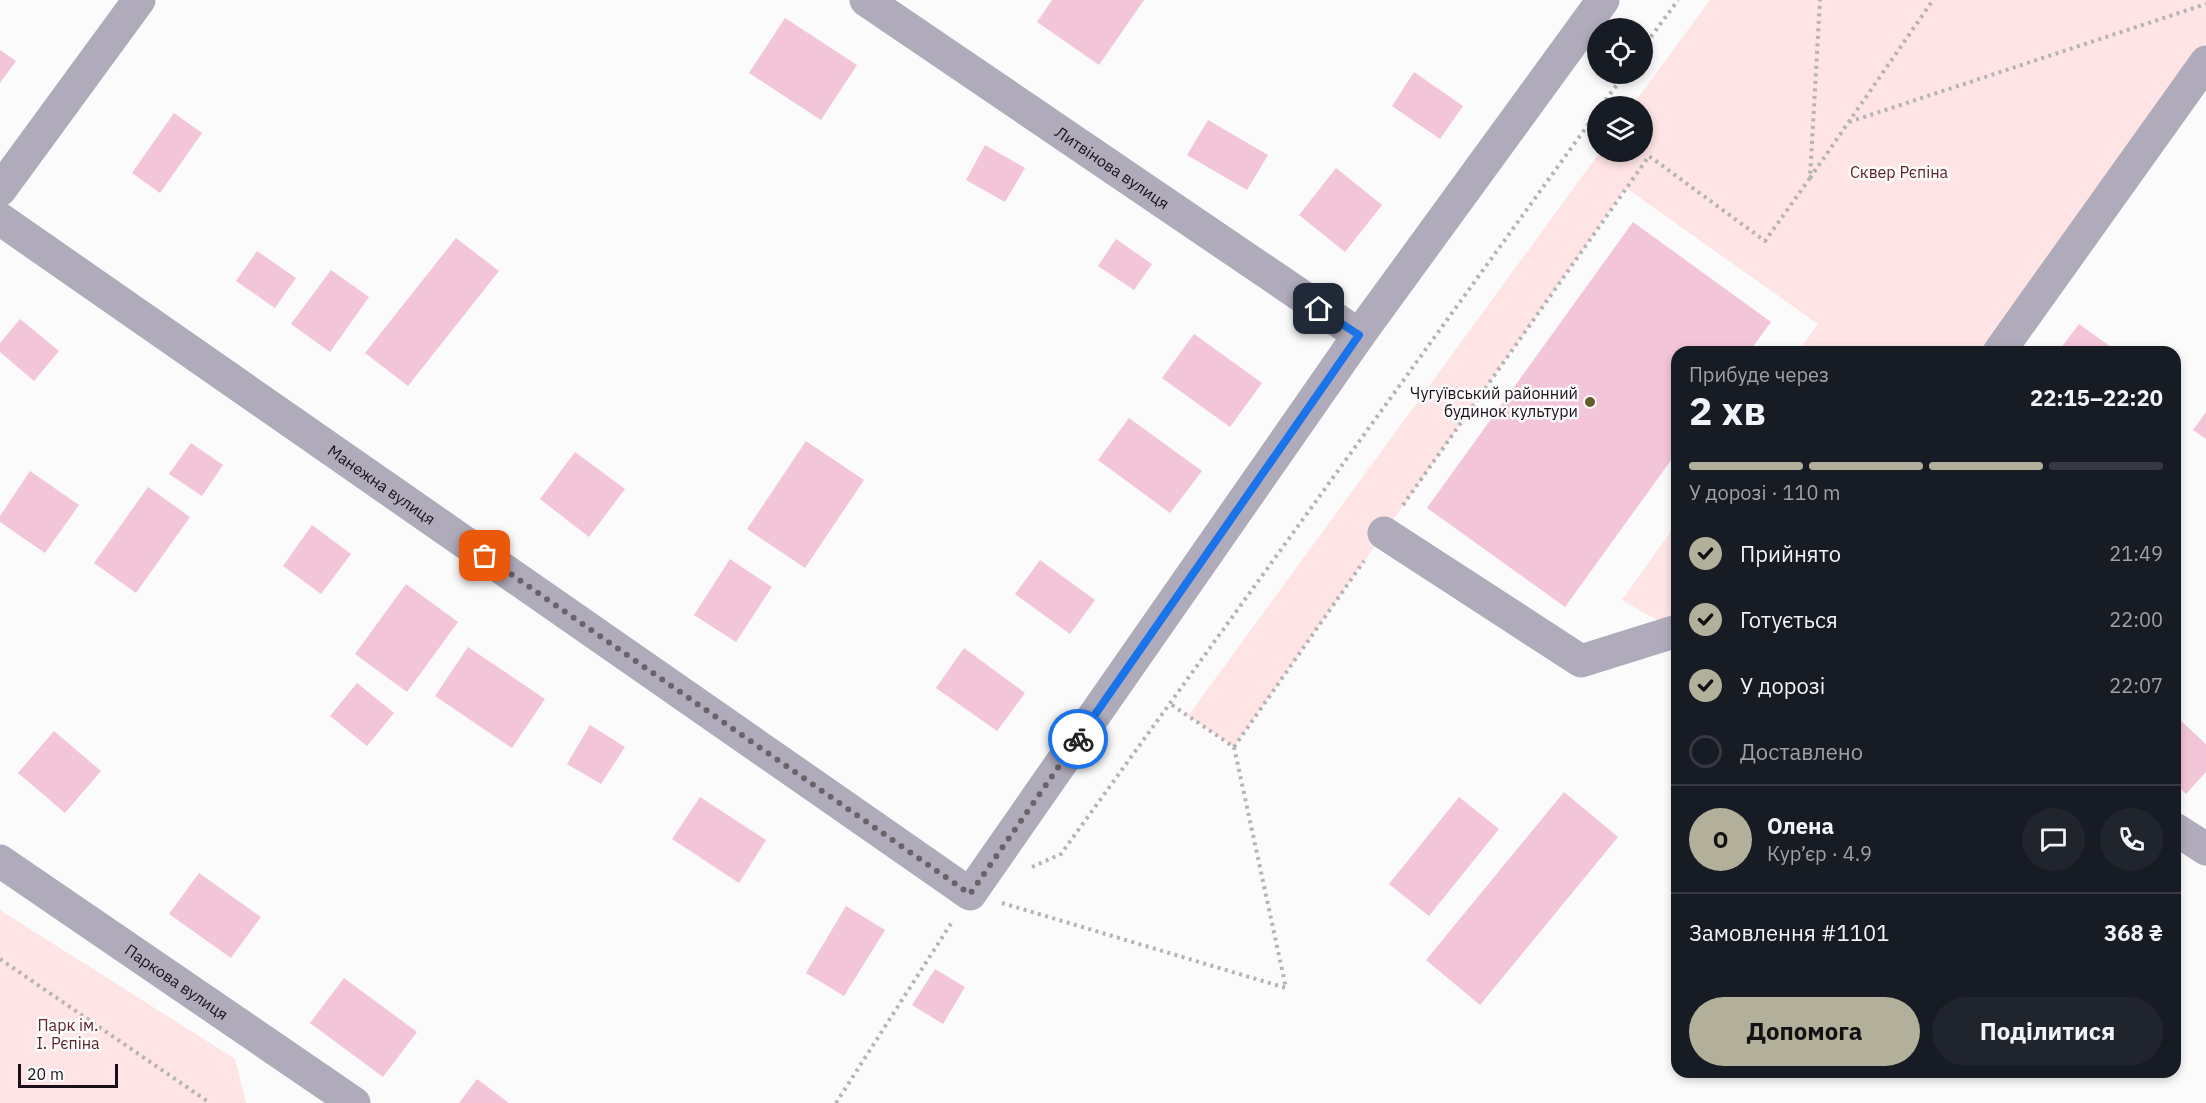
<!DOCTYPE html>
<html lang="uk">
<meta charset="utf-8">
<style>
body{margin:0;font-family:"IBM Plex Sans",sans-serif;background:#20242c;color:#f1f3f6;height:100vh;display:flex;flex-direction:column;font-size:22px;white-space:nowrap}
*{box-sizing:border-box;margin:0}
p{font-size:20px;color:#9ea1a6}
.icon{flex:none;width:33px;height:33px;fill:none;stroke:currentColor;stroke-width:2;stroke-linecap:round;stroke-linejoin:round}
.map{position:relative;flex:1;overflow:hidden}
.sheet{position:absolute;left:1671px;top:346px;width:510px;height:732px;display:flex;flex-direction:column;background:#171b24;border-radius:18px;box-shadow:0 3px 9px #0003}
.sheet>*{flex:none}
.controls{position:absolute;left:1587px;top:18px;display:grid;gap:12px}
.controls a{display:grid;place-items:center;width:66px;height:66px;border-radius:50%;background:#171b24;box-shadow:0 3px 9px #0003;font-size:30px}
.scale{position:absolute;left:18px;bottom:15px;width:100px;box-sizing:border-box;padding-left:6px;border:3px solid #1a101a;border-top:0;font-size:16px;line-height:21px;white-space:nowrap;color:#1a101a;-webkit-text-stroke:4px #fbfbfb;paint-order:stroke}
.pin{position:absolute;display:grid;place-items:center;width:51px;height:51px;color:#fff;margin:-26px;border-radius:12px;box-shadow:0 3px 9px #0006}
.courier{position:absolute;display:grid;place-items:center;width:60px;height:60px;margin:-30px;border:4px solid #1a73e8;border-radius:50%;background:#fff;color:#222;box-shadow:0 2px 8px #0007}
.overview em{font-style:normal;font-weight:700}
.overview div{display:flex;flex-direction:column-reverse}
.overview{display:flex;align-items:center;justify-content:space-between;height:102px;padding:0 18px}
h1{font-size:39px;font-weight:700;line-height:45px}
.bar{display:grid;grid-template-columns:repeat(4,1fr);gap:9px 6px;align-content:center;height:72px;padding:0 18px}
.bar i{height:8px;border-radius:4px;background:#363941}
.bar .current{background:#b2af9a}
.bar p{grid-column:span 4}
.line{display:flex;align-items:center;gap:15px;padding:0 18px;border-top:2px solid #363941}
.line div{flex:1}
.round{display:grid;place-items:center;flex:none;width:63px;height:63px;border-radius:32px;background:#20242c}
ol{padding:0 18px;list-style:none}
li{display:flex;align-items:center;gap:18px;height:66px}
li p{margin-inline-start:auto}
li .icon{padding:6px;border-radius:50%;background:#b2af9a;color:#111;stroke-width:4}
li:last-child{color:#9ea1a6}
li i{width:33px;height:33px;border:3px solid #363941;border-radius:50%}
.button{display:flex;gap:12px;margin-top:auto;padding:12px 18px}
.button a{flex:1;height:69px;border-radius:36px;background:#b2af9a;color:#111;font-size:24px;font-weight:700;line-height:69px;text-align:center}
.button a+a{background:#20242c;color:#f1f3f6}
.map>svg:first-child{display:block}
.green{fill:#fee4e4}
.building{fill:#f3c5d8}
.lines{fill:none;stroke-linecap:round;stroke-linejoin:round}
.path{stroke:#b6b3b6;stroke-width:4;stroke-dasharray:3 4.5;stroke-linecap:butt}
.minor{stroke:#b0abbb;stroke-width:33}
.done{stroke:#696269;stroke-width:6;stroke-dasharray:0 10.8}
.route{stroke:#1a73e8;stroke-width:8}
.poi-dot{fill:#665c29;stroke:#fbfbfb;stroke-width:2}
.labels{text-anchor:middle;stroke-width:5;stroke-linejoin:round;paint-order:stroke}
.street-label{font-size:16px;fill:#1a101a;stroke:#fbfbfb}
.park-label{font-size:16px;fill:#602428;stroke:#fbfbfb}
.poi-label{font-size:16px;fill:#1a101a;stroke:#fbfbfb;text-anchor:end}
</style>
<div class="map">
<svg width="2206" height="1103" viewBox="0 0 2206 1103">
<rect width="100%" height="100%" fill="#fbfbfb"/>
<path class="green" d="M1710 0H2206V43L1978 352H1798L1818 324 1626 188 1234 747 1188 716 1600 152H1642V106H1632Z
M1677 523V617L1662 623 1622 600Z
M0 910 235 1059 246 1103H0Z"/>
<path class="building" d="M1052 0H1144L1099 65 1037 22Z
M785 18 857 65 821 120 749 73Z
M0 50 16 61 0 83Z
M1414 72 1463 106 1440 139 1392 106Z
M174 113 202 133 160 193 132 173Z
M1208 120 1268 155 1247 190 1187 155Z
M985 145 1025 168 1005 202 966 180Z
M1336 168 1382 205 1345 252 1299 215Z
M1633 222 1771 322 1749 352H1677V452L1565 607 1427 508Z
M456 238 499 271 408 386 365 353Z
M1116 239 1152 264 1134 290 1098 266Z
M257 251 296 278 275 308 236 281Z
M331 270 369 297 330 352 291 324Z
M20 319 59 351 34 381 0 352V343Z
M2079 324 2118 352H2058Z
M1194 334 1262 383 1230 427 1162 378Z
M2206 412V439L2193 430Z
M1129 418 1202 471 1170 513 1098 460Z
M806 441 864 480 805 568 747 529Z
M191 443 223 465 202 496 169 474Z
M575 452 625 489 589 537 540 499Z
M30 471 79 505 45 553 0 522V516Z
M148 487 190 517 136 593 94 563Z
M312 525 351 554 321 594 283 566Z
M730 559 772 587 736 642 694 615Z
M1040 560 1095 600 1070 634 1015 594Z
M406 584 458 622 407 692 355 654Z
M468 647 545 699 512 748 435 696Z
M964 648 1025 693 997 731 936 688Z
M357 683 394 713 367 746 330 716Z
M2181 721 2206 744V772L2186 794 2175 783V727Z
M590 725 625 747 601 784 567 764Z
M54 731 101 771 65 813 18 773Z
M1564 792 1618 837 1480 1005 1426 960Z
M700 797 766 840 739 883 672 839Z
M1459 797 1499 829 1429 916 1389 884Z
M199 873 261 917 231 958 169 914Z
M846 906 885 930 844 996 806 973Z
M935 969 965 987 943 1024 912 1005Z
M344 978 417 1032 383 1077 310 1023Z
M477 1079 509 1103H459Z"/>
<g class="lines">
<path class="path" d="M1642 49 1678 0
M1601 106 1625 74
M1849 122 2206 4
M1810 178 1933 0
M1403 505 1649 156 1765 241 1810 178 1820 0
M1234 747 1364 561
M1032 867 1061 854 1598 111
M1002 903 1286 988 1234 747 1169 703
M0 959 210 1103
M836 1103 952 922"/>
<g class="minor">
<path id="s1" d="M866 0 1359 335"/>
<path d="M0 190 139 0"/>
<path id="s2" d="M0 219 970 894 1359 335 1603 0"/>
<path d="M1999 352 2206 62"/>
<path d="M1384 533 1581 661 1677 631"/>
<path d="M2175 829 2206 849"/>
<path id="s3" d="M0 861 354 1103"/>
</g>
</g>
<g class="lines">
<path class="done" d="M485 556 970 894 1078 739"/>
<path class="route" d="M1078 739 1359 335 1319 309"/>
</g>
<circle class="poi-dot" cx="1590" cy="402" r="6"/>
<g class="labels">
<g class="street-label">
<text dy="6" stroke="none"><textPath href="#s1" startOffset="298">Литвінова вулиця</textPath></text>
<text dy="6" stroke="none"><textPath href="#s2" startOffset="465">Манежна вулиця</textPath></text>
<text dy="6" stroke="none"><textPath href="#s3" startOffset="214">Паркова вулиця</textPath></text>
</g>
<g class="park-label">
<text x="1899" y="178">Сквер Рєпіна</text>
<text x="68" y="1031">Парк ім.<tspan x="68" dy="18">І. Рєпіна</tspan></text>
</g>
<g class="poi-label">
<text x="1578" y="399">Чугуївський районний<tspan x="1578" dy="18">будинок культури</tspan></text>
</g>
</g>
</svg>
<div class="controls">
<a><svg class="icon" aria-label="locate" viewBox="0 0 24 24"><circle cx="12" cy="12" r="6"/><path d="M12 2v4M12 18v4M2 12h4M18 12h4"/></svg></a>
<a><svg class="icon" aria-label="layers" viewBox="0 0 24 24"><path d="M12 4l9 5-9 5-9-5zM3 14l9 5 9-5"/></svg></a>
</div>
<div class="scale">20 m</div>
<div class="pin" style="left:485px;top:556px;background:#ea580c"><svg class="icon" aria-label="bag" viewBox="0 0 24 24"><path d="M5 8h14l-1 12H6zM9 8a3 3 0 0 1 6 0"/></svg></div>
<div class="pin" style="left:1319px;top:309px;background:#1f2937"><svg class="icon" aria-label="home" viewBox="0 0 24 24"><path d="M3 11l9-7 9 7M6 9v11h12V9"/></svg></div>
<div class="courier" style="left:1078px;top:739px"><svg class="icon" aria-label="bike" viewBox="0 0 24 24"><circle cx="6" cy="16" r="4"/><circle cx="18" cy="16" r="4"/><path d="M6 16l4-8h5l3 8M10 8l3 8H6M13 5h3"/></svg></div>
<section class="sheet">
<div class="overview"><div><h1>2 хв</h1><p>Прибуде через</p></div><em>22:15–22:20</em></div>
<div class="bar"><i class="current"></i><i class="current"></i><i class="current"></i><i></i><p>У дорозі · 110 m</p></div>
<ol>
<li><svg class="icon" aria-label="check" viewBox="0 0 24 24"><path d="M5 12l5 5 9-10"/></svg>Прийнято<p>21:49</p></li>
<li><svg class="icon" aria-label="check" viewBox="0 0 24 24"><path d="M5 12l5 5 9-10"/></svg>Готується<p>22:00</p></li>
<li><svg class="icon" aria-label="check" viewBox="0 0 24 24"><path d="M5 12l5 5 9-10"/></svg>У дорозі<p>22:07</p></li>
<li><i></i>Доставлено</li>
</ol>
<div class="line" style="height:108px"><b class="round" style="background:#b2af9a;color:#111">О</b><div><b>Олена</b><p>Кур’єр · 4.9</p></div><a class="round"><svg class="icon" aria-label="chat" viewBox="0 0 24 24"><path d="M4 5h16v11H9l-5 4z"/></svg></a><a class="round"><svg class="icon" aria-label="phone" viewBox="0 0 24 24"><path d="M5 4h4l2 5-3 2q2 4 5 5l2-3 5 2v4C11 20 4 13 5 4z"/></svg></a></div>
<div class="line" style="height:78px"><div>Замовлення #1101</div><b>368 ₴</b></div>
<div class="button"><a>Допомога</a><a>Поділитися</a></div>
</section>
</div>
